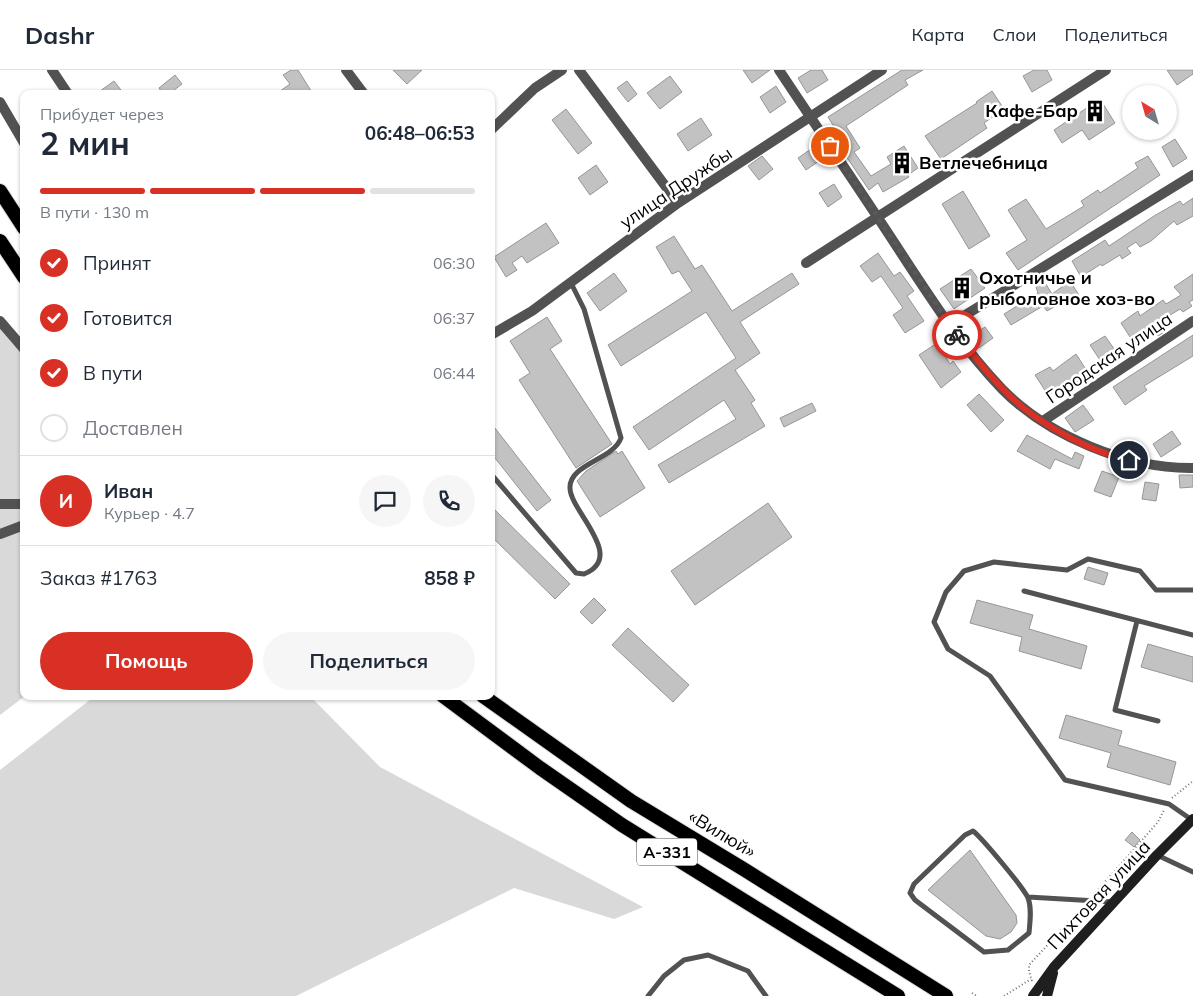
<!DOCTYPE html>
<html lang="ru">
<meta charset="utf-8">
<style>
body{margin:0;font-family:Mulish,sans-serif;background:#f6f6f7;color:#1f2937;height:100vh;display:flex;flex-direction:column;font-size:19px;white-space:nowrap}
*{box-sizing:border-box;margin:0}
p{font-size:16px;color:#747a83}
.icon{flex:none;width:28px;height:28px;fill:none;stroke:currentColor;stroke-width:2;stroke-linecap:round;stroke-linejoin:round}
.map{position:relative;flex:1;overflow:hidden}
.sheet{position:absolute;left:20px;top:20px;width:475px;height:610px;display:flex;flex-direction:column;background:#fff;border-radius:10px;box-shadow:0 1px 4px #0004}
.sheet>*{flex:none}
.needle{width:32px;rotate:323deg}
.controls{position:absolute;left:1122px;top:15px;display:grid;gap:10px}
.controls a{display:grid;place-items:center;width:55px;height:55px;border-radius:50%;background:#fff;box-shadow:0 1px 4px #0004;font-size:25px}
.pin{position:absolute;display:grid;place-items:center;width:42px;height:42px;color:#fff;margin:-21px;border:2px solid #fff;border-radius:50%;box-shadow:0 1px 5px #0007}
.courier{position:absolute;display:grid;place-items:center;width:50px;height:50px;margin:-25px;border:4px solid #d93025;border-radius:50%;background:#fff;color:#222;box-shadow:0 1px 6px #0007}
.summary em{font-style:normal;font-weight:700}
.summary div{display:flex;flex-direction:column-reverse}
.summary{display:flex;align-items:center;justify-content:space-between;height:85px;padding:0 20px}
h1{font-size:32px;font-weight:700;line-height:38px}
.bar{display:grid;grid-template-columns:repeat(4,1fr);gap:8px 5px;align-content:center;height:60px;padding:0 20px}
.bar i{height:6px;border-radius:4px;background:#e0e1e3}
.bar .selected{background:#d93025}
.bar p{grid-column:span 4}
.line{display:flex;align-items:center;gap:12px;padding:0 20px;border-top:1px solid #e0e1e3}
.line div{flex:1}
.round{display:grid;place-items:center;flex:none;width:52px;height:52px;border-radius:26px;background:#f6f6f7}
ol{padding:0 20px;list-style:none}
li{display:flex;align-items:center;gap:15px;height:55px}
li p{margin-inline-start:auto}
li .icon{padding:5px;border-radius:50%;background:#d93025;color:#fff;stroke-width:4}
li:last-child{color:#747a83}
li i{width:28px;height:28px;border:2px solid #e0e1e3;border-radius:50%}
.button{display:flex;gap:10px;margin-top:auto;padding:10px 20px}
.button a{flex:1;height:58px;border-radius:30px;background:#d93025;color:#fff;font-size:20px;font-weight:700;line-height:58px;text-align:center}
.button a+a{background:#f6f6f7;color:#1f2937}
header{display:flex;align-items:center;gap:30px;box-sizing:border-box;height:70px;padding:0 25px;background:#fff;border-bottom:1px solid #e0e1e3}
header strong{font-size:24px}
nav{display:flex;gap:28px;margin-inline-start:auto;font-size:18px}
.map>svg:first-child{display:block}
.green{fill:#d9d9d9}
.building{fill:#c2c2c2;stroke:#969696}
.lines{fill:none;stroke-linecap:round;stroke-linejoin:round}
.trunk-casing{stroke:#dbdbdb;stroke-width:16}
.path{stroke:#747474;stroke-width:2;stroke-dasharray:1 2.5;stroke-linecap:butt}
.service{stroke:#525252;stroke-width:5}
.minor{stroke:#525252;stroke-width:10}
.secondary{stroke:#1f1f1f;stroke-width:10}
.trunk{stroke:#000;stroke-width:14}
.done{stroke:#595959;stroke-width:5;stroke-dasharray:0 9}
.route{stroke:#d93025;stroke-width:6}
.labels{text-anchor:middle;stroke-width:5;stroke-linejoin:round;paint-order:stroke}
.shield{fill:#fff;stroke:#4c4c4c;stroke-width:1}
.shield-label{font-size:16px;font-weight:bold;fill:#000}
.poi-label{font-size:18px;font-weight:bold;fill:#000;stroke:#fff;text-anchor:start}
.street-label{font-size:18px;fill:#000;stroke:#fff}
</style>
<header>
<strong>Dashr</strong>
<nav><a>Карта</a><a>Слои</a><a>Поделиться</a></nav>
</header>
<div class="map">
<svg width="1193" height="926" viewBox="0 0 1193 926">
<rect width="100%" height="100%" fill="#fff"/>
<path class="green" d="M0 252 24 277V626H25L0 645Z
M95 626H310L380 697 643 837 614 849 514 818 296 926H0V700Z"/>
<path class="building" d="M291 0H298L313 24H276L290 14 283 5Z
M393 0H422L407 14Z
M743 0H770L752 13Z
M811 0H822L828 10 807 23 798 8Z
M902 0H923L905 10 908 15 846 56 860 78 854 82 871 106 891 94 887 87 904 76 918 98 908 105 909 107 883 122 878 113 869 120 839 76 844 73 828 47Z
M1034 0H1047L1052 10 1032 22 1023 6Z
M1167 0H1193V4L1177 15Z
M175 5 182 14 169 24H163L159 18Z
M670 6 682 22 660 39 647 23Z
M114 11 124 24H96Z
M627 11 637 24 628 32 617 18Z
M776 16 786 32 770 43 760 27Z
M992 21 1004 39 984 53 987 58 941 89 925 66 977 33 976 32Z
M1100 29 1115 53 1089 70 1082 60 1062 73 1054 60Z
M566 39 592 73 578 84 552 50Z
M701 48 712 65 688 81 677 64Z
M1175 69 1187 88 1173 97 1162 77Z
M817 75 825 87 806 100 798 88Z
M762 86 773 99 759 110 748 96Z
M1148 86 1160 105 1018 200 1006 183 1027 170 1008 140 1026 129 1046 159 1084 136 1081 131 1098 120 1100 123 1138 98 1135 93Z
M596 95 608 112 590 125 578 108Z
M834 114 842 127 828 137 819 123Z
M963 121 990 166 969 179 942 134Z
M1193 128V146L1177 155 1174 151 1151 171 1140 177 1136 172 1127 178 1131 183 1122 189 1120 185 1102 196 1101 194 1081 207 1072 191 1105 170 1109 176 1154 146 1180 131 1183 135Z
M546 153 559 173 527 193 522 186 512 193 517 200 506 207 494 187Z
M674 166 695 199 702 195 732 241 792 203 799 214 740 252 760 283 735 300 755 330 751 333 765 356 669 413 658 395 736 349 724 330 649 380 633 357 736 288 706 242 621 296 608 275 692 221 679 201 672 204 656 177Z
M878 183 894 206 900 202 914 221 907 226 924 251 905 263 893 245 903 238 881 206 872 212 860 196Z
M971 199 985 218 954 239 940 219Z
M614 203 627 221 600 241 587 223Z
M1193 204V230L1189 232 1192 236 1183 242 1180 239 1159 252 1164 262 1158 266 1151 256 1132 270 1121 253 1138 241 1140 246 1163 230 1166 234 1181 225 1174 217Z
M1044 211 1052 224 1070 211 1079 225 1065 234 1063 232 1047 241 1043 236 1011 255 1004 244 1038 223 1036 217Z
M547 247 562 271 550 279 612 374 576 398 519 310 530 303 510 271Z
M985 257 993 268 979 278 971 266Z
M1193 265V286L1144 316 1147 320 1125 335 1113 317Z
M1105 266 1117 283 1102 293 1090 275Z
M937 273 950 294 953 291 961 302 941 318 919 285Z
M1076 284 1089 304 1072 315 1070 312 1048 325 1035 305 1050 297 1053 301Z
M979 324 1004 350 991 362 967 335Z
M812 333 816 341 784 357 780 348Z
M1083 335 1094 350 1075 362 1065 348Z
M491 353 551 430 537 441 491 383Z
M1172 361 1181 374 1161 387 1153 374Z
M1027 365 1072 389 1075 382 1084 386 1079 399 1055 389 1050 399 1017 381Z
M616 381 618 384 622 381 645 418 600 447 577 411 586 401Z
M1102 401 1119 407 1111 427 1094 421Z
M1179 405H1193V417L1180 418Z
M1145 412 1159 414 1156 431 1142 429Z
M768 433 792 467 695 535 671 501Z
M491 436 570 514 555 529 491 466Z
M1088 497 1108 503 1104 515 1084 509Z
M594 528 606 540 592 554 580 542Z
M977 530 1033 545 1029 559 1087 576 1081 599 1019 581 1022 567 970 553Z
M628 558 689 615 673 632 612 575Z
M1148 574 1193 587V612L1141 597Z
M1066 645 1122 661 1118 675 1176 692 1170 715 1107 697 1111 683 1059 668Z
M1132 762 1140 770 1134 777 1125 770Z
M970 780 1016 845 1017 853 1011 862 1000 869 986 866 928 820Z"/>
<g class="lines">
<g class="trunk-casing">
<path id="trunk" d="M0 121 24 158
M0 171 24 207
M443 626 540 698 622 755 898 926
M483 626 631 731 745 800 946 926"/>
</g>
<path class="path" d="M1172 728 1193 711
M1096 822 1158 752 1164 740
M1032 911 1029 901V895L1081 839
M972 923 977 926
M1004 926 1031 909"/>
<path class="service" d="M491 404 576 503 584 504C627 487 570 441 570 418 569 394 613 390 621 368L584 239 571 213
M1024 521 1193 565
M1137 551 1115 640 1158 651
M1192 750 1169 734 1065 710 990 606 948 579 934 552 946 522 964 501 994 492 1067 500 1088 489 1140 501 1156 520H1193
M973 761C981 767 1024 818 1028 828 1032 838 1030 852 1029 863L1008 880 984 882 915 830 910 823 914 814 965 765Z
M1157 785 1193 802
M1028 827 1114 832
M648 926 664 906 684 890 708 885 748 901 766 926"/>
<path class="minor" d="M52 0 68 24
M346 0 364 24
M579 0 678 133
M779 0C814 53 850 105 884 157 921 213 956 271 1002 319 1048 366 1128 399 1193 398
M0 32 24 73
M491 60 535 18 562 0
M806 193 1106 0
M0 251 24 279
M949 255 1193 105
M491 265 532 241 678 133 882 0
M1043 351 1193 251
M0 434H24
M0 464 24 455"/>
<path class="secondary" d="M1033 926 1054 897 1157 785 1193 749
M1047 926 1053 903"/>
<use href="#trunk" class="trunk"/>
</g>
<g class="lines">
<path class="done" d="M830 76 957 265"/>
<path class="route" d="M957 265C972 283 986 302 1002 318 1031 350 1087 381 1129 390"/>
</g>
<defs>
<g id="building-bare" transform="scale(1.725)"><path d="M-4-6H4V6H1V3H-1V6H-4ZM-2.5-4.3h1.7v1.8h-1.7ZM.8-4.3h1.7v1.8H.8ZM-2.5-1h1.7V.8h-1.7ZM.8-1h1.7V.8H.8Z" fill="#000" stroke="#fff" stroke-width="2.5" paint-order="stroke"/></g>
</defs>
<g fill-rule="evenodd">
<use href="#building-bare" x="1095" y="41"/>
<use href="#building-bare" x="902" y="93"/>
<use href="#building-bare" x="962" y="218"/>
</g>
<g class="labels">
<rect class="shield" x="637" y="768.5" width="60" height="27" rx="4"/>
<g class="shield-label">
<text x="667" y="788">А-331</text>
</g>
<g class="poi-label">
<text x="1078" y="47" text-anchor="end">Кафе-Бар</text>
<text x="919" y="99">Ветлечебница</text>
<text x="979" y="214">Охотничье и<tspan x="979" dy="21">рыболовное хоз-во</tspan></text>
</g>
<g class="street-label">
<text transform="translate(676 118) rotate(-34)" y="6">улица Дружбы</text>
<text transform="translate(1109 288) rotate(-34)" y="6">Городская улица</text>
<text transform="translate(722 764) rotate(31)" y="6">«Вилюй»</text>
<text transform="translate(1099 825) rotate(-47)" y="6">Пихтовая улица</text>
</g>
</g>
</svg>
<div class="controls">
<a><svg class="needle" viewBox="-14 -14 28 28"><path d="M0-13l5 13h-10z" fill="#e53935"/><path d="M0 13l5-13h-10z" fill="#747a83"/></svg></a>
</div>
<div class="pin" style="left:830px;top:76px;background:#ea580c"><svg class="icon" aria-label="bag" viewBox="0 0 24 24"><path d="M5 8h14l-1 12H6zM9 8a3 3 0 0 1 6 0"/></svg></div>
<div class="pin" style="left:1129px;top:390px;background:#1f2937"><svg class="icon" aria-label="home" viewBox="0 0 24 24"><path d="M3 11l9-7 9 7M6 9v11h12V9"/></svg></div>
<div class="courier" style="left:957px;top:265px"><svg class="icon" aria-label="bike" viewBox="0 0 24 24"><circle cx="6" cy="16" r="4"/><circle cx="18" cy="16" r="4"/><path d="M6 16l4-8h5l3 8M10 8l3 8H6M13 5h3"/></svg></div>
<section class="sheet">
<div class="summary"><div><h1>2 мин</h1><p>Прибудет через</p></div><em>06:48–06:53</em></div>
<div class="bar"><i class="selected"></i><i class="selected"></i><i class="selected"></i><i></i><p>В пути · 130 m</p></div>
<ol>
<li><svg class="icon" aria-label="check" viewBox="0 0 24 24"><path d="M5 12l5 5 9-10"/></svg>Принят<p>06:30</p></li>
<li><svg class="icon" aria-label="check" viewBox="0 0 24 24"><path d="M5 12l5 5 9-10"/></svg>Готовится<p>06:37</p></li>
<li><svg class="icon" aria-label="check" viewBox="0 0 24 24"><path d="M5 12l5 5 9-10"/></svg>В пути<p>06:44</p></li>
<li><i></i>Доставлен</li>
</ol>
<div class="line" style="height:90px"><b class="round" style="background:#d93025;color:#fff">И</b><div><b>Иван</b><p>Курьер · 4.7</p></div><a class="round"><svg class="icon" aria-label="chat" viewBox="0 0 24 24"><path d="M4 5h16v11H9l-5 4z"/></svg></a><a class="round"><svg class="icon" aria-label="phone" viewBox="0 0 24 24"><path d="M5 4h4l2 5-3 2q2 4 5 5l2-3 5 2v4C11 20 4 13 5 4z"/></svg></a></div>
<div class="line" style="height:65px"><div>Заказ #1763</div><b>858 ₽</b></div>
<div class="button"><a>Помощь</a><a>Поделиться</a></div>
</section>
</div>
